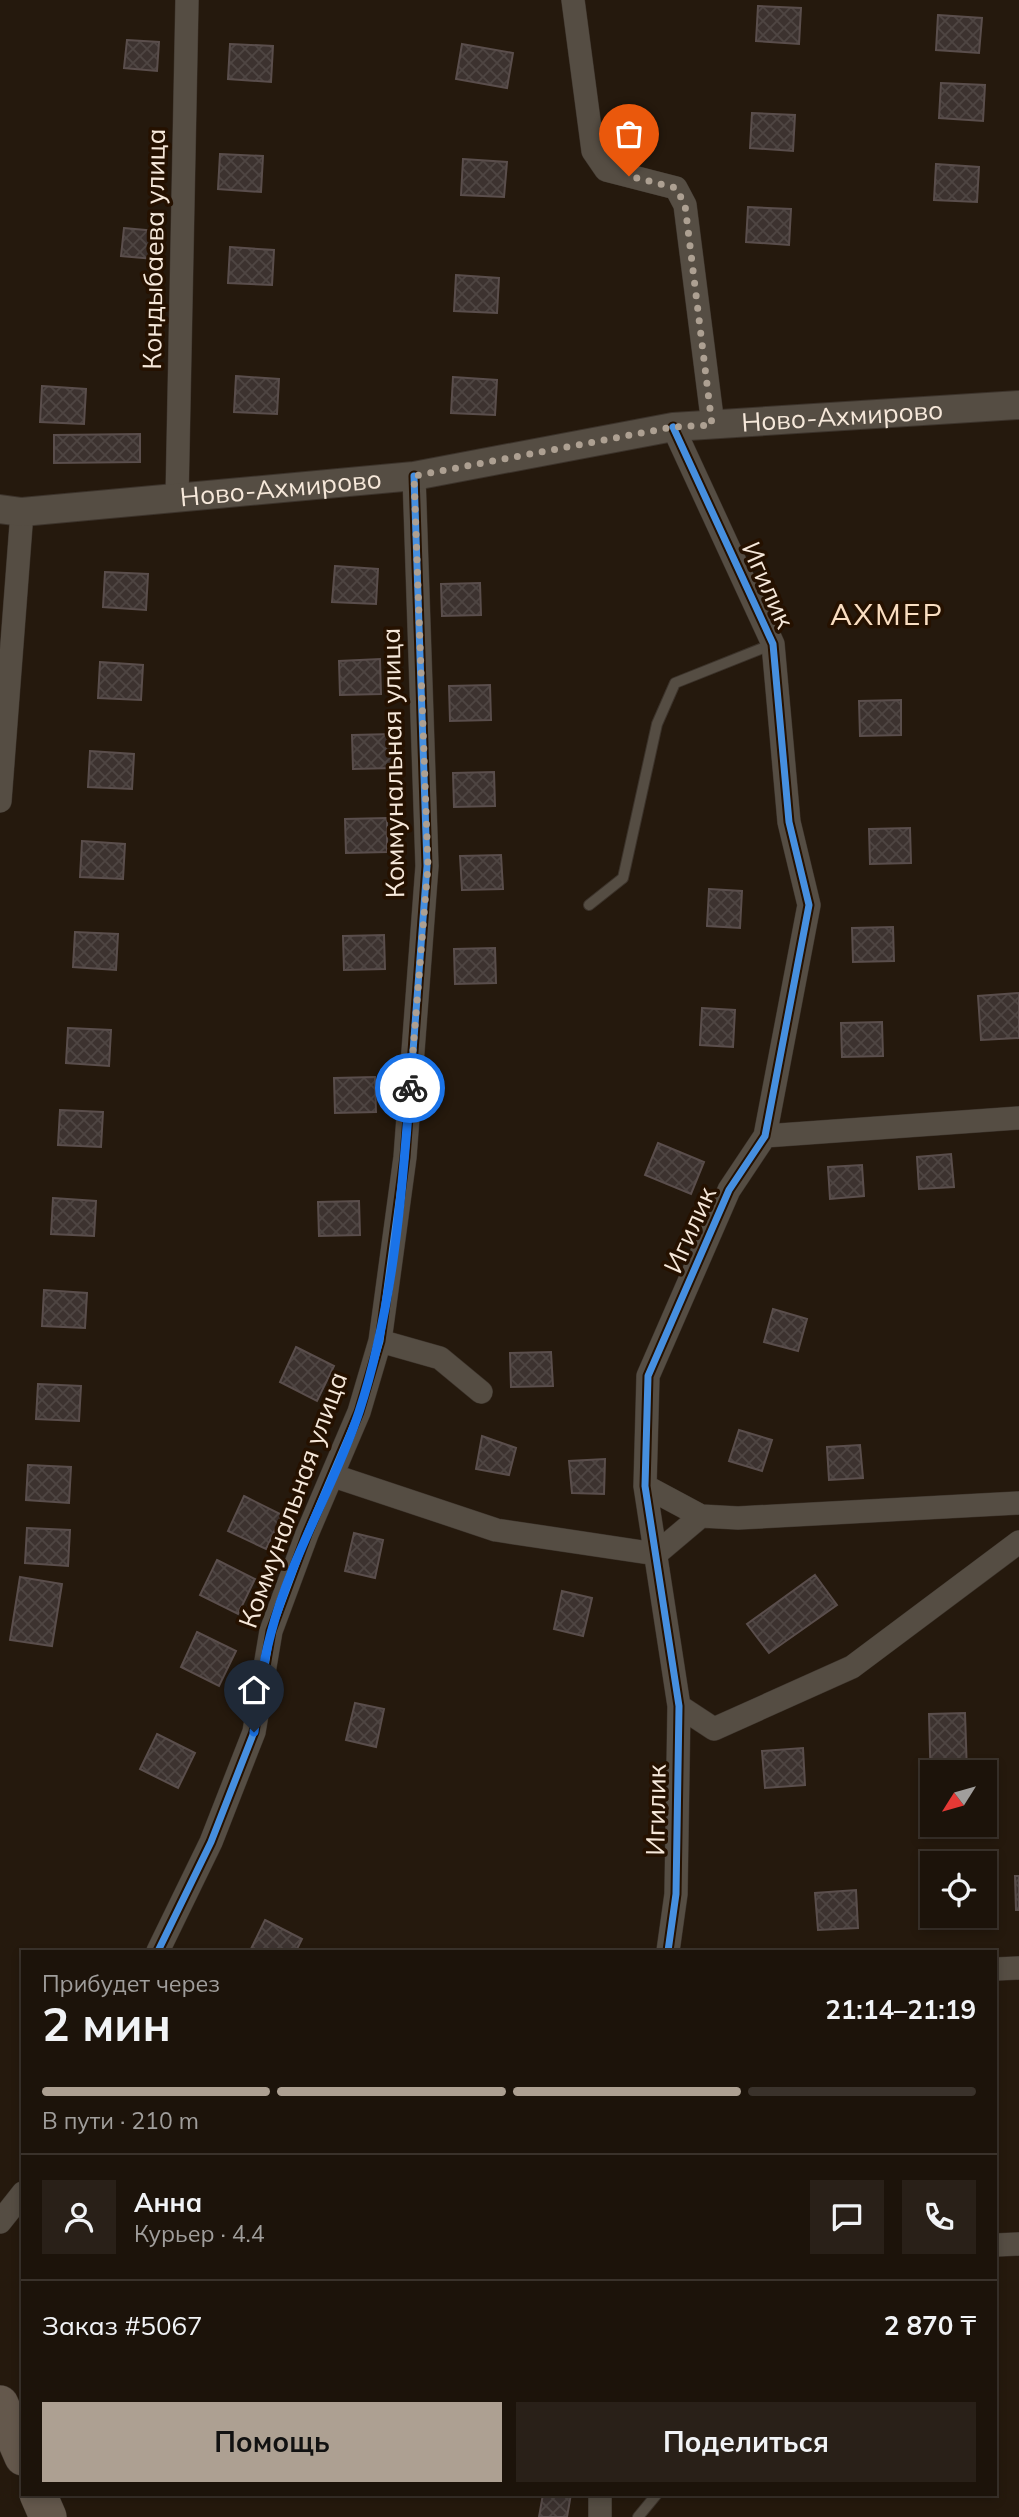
<!DOCTYPE html>
<html lang="ru">
<meta charset="utf-8">
<style>
body{margin:0;font-family:Mulish,sans-serif;background:#292018;color:#f1f3f6;height:100vh;display:flex;flex-direction:column;font-size:26px;white-space:nowrap}
*{box-sizing:border-box;margin:0}
p{font-size:23px;color:#a09e9c}
.icon{flex:none;width:38px;height:38px;fill:none;stroke:currentColor;stroke-width:2;stroke-linecap:round;stroke-linejoin:round}
.map{position:relative;flex:1;overflow:hidden}
.side{position:absolute;left:21px;top:1950px;width:976px;height:546px;display:flex;flex-direction:column;background:#1c130a;border-radius:0px;box-shadow:0 4px 10px #0003,0 0 0 2px #3a322b}
.side>*{flex:none}
.needle{width:46px;rotate:233deg}
.buttons{position:absolute;left:920px;top:1760px;display:grid;gap:14px}
.buttons a{display:grid;place-items:center;width:77px;height:77px;border-radius:0px;background:#1c130a;box-shadow:0 4px 10px #0003,0 0 0 2px #3a322b;font-size:35px}
.pin{position:absolute;display:grid;place-items:center;width:60px;height:60px;color:#fff;margin:-72px -30px;border-radius:50% 50% 50% 0;rotate:-45deg;box-shadow:0 0 7px #0007}
.pin .icon{rotate:45deg}
.courier{position:absolute;display:grid;place-items:center;width:70px;height:70px;margin:-35px;border:5px solid #1a73e8;border-radius:50%;background:#fff;color:#222;box-shadow:0 2px 9px #0007}
.head em{font-style:normal;font-weight:700}
.head div{display:flex;flex-direction:column-reverse}
.head{display:flex;align-items:center;justify-content:space-between;height:119px;padding:0 21px}
h1{font-size:46px;font-weight:700;line-height:52px}
.bar{display:grid;grid-template-columns:repeat(4,1fr);gap:10px 7px;align-content:center;height:84px;padding:0 21px}
.bar i{height:9px;border-radius:5px;background:#3a322b}
.bar .current{background:#ada092}
.bar p{grid-column:span 4}
.line{display:flex;align-items:center;gap:18px;padding:0 21px;border-top:2px solid #3a322b}
.line div{flex:1}
.round{display:grid;place-items:center;flex:none;width:74px;height:74px;border-radius:0px;background:#292018}
.primary-button{display:flex;gap:14px;margin-top:auto;padding:14px 21px}
.primary-button a{flex:1;height:80px;border-radius:0px;background:#ada092;color:#111;font-size:28px;font-weight:700;line-height:80px;text-align:center}
.primary-button a+a{background:#292018;color:#f1f3f6}
.map>svg:first-child{display:block}
.building{fill:url(#building-cross-hatch);stroke:#5a4e4c;stroke-width:2}
.lines{fill:none;stroke-linecap:round;stroke-linejoin:round}
.service-casing{stroke:#3c332b;stroke-width:12}
.minor-casing{stroke:#3c332b;stroke-width:24}
.tertiary-casing{stroke:#3c332b;stroke-width:30}
.trunk-casing{stroke:#3c332b;stroke-width:38}
.service{stroke:#554d43;stroke-width:10}
.minor{stroke:#554d43;stroke-width:23}
.tertiary{stroke:#554d43;stroke-width:28}
.trunk{stroke:#64584c;stroke-width:37}
.cycleway-casing{stroke:#251100;stroke-width:11}
.cycleway{stroke:#468fdf;stroke-width:7}
.done{stroke:#ada092;stroke-width:7;stroke-dasharray:0 12.6}
.route{stroke:#1a73e8;stroke-width:9}
.labels{text-anchor:middle;stroke-width:7;stroke-linejoin:round;paint-order:stroke}
.street-label{font-size:26px;fill:#f6e8da;stroke:#251100}
.quarter-label{font-size:30px;letter-spacing:2px;fill:#fadec1;stroke:#251100}
</style>
<div class="map">
<svg width="1019" height="2517" viewBox="0 0 1019 2517">
<defs>
<pattern id="building-cross-hatch" width="8" height="8" patternUnits="userSpaceOnUse" patternTransform="scale(1.75)"><rect width="8" height="8" fill="#3c322f"/><path d="M0 0l8 8M0 8l8-8" fill="none" stroke="#4f4643"/></pattern>
</defs>
<rect width="100%" height="100%" fill="#25190d"/>
<path class="building" d="M758 6 801 8 799 44 756 41Z
M938 15 982 18 979 53 936 50Z
M127 40 159 42 157 71 124 68Z
M230 44 273 46 271 82 228 79Z
M462 44 513 53 507 88 456 79Z
M941 83 985 85 983 121 939 118Z
M752 113 795 115 793 151 750 148Z
M220 154 263 156 261 192 218 189Z
M463 159 507 162 504 197 461 195Z
M936 164 979 167 977 202 934 200Z
M748 207 791 209 789 245 746 242Z
M124 228 156 231 154 259 121 256Z
M230 247 274 250 272 285 228 283Z
M456 275 499 278 497 313 454 311Z
M236 376 279 379 277 414 234 412Z
M453 377 497 380 495 415 451 413Z
M42 386 86 389 84 424 40 422Z
M140 434V462L54 463V435Z
M335 566 378 569 376 604 332 602Z
M105 572 148 574 146 610 103 607Z
M480 583 481 615 442 616 441 584Z
M380 659 381 694 340 695 339 661Z
M100 662 143 665 141 700 98 698Z
M490 685 491 720 450 721 449 686Z
M901 700V735L860 736 859 701Z
M393 734 394 768 353 769 352 735Z
M90 751 134 754 132 789 88 787Z
M494 772 495 806 454 807 453 773Z
M387 818V852L346 853 345 819Z
M910 828 911 863 870 864 869 829Z
M82 841 125 844 123 879 80 877Z
M501 855 503 889 462 890 460 856Z
M709 889 742 891 740 928 707 926Z
M893 927 894 961 853 962 852 928Z
M75 932 118 934 116 970 73 967Z
M384 935 385 969 344 970 343 936Z
M495 948 496 983 455 984 454 949Z
M1019 993V1038L981 1040 978 996Z
M702 1008 735 1010 733 1047 700 1045Z
M882 1022 883 1056 842 1057 841 1023Z
M68 1028 111 1030 109 1066 66 1063Z
M375 1077 376 1112 335 1113 334 1078Z
M60 1110 103 1112 101 1147 58 1145Z
M658 1143 704 1162 691 1194 645 1175Z
M951 1154 954 1187 919 1189 917 1157Z
M862 1165 864 1196 830 1199 828 1167Z
M53 1198 96 1201 94 1236 51 1234Z
M359 1201 360 1235 319 1236 318 1202Z
M44 1290 87 1293 85 1328 42 1326Z
M773 1309 807 1319 798 1351 764 1342Z
M296 1347 334 1366 317 1401 280 1382Z
M551 1352 553 1386 511 1387 510 1353Z
M38 1384 81 1386 79 1421 36 1419Z
M739 1430 772 1440 762 1471 729 1461Z
M482 1436 516 1448 509 1475 476 1469Z
M860 1445 863 1478 829 1480 827 1447Z
M605 1459 604 1494 572 1493 569 1461Z
M28 1465 71 1467 69 1503 26 1500Z
M244 1496 282 1515 266 1549 228 1531Z
M27 1528 70 1530 68 1566 25 1563Z
M354 1533 383 1540 375 1578 345 1571Z
M217 1560 255 1579 238 1614 200 1595Z
M815 1575 837 1605 769 1653 747 1624Z
M20 1577 62 1584 52 1646 10 1640Z
M562 1591 592 1598 583 1636 554 1629Z
M197 1632 236 1651 219 1686 181 1667Z
M355 1703 384 1709 376 1747 346 1740Z
M965 1713 967 1773H933L931 1789 929 1714Z
M157 1734 195 1753 178 1788 140 1769Z
M803 1748 805 1785 765 1788 762 1751Z
M1015 1876H1019V1910H1016Z
M856 1890 858 1928 818 1930 815 1893Z
M265 1920 302 1939 296 1951H250Z
M543 2494H571L567 2517H539Z"/>
<g class="lines">
<g class="service-casing">
<path id="service" d="M589 905 623 878 657 724 675 683 773 644
M638 2517 657 2494"/>
</g>
<g class="minor-casing">
<path id="minor" d="M573 0 593 151 606 170 676 188 685 205 713 425
M177 499 187 0
M0 801 22 512
M765 1136 1019 1118
M380 1341 440 1358 481 1392
M334 1476 496 1530 656 1554 701 1516
M645 1486 701 1516 738 1518 1019 1503
M679 1706 714 1729 852 1667 1019 1542
M158 1951 211 1842 254 1732 271 1631 307 1534 359 1412 380 1341 405 1157 427 866 414 476
M668 1951 676 1894 679 1706 645 1486 648 1376 729 1190 765 1136 809 905 789 822 773 644 673 427
M996 1969 1019 1968
M0 2222 23 2193
M996 2245 1019 2244
M600 2517V2494"/>
</g>
<g class="tertiary-casing">
<g id="tertiary">
<path id="s1" d="M0 509 22 512 414 476 673 427 1019 405"/>
</g>
</g>
<g class="trunk-casing">
<path id="trunk" d="M0 2404 23 2457
M38 2494 48 2517"/>
</g>
<use href="#service" class="service"/>
<use href="#minor" class="minor"/>
<use href="#tertiary" class="tertiary"/>
<use href="#trunk" class="trunk"/>
<g class="cycleway-casing">
<path id="cycleway" d="M158 1951 211 1842 254 1732 271 1631 307 1534 359 1412 380 1341 405 1157 427 866 414 476
M668 1951 676 1894 679 1706 645 1486 648 1376 729 1190 765 1136 809 905 789 822 773 644 673 427"/>
</g>
<use href="#cycleway" class="cycleway"/>
</g>
<g class="lines">
<path class="done" d="M410 1088 428 866 414 476 673 427 712 425 685 205 676 188 629 176"/>
<path class="route" d="M254 1732C258 1699 262 1666 271 1633 291 1556 334 1487 359 1412 393 1308 402 1196 410 1088"/>
</g>
<g class="labels">
<g class="street-label">
<text transform="translate(154 249) rotate(-89)" y="9">Кондыбаева улица</text>
<text dy="9" stroke="none"><textPath href="#s1" startOffset="849">Ново-Ахмирово</textPath></text>
<text dy="9" stroke="none"><textPath href="#s1" startOffset="282">Ново-Ахмирово</textPath></text>
<text transform="translate(768 585) rotate(66)" y="9">Игилик</text>
<text transform="translate(393 763) rotate(-91)" y="9">Коммунальная улица</text>
<text transform="translate(690 1230) rotate(-66)" y="9">Игилик</text>
<text transform="translate(293 1500) rotate(-70)" y="9">Коммунальная улица</text>
<text transform="translate(656 1810) rotate(-89)" y="9">Игилик</text>
</g>
<g class="quarter-label">
<text x="887" y="625">АХМЕР</text>
</g>
</g>
</svg>
<div class="buttons">
<a><svg class="needle" viewBox="-14 -14 28 28"><path d="M0-13l5 13h-10z" fill="#e53935"/><path d="M0 13l5-13h-10z" fill="#a09e9c"/></svg></a>
<a><svg class="icon" aria-label="locate" viewBox="0 0 24 24"><circle cx="12" cy="12" r="6"/><path d="M12 2v4M12 18v4M2 12h4M18 12h4"/></svg></a>
</div>
<div class="pin" style="left:629px;top:176px;background:#ea580c"><svg class="icon" aria-label="bag" viewBox="0 0 24 24"><path d="M5 8h14l-1 12H6zM9 8a3 3 0 0 1 6 0"/></svg></div>
<div class="pin" style="left:254px;top:1732px;background:#1f2937"><svg class="icon" aria-label="home" viewBox="0 0 24 24"><path d="M3 11l9-7 9 7M6 9v11h12V9"/></svg></div>
<div class="courier" style="left:410px;top:1088px"><svg class="icon" aria-label="bike" viewBox="0 0 24 24"><circle cx="6" cy="16" r="4"/><circle cx="18" cy="16" r="4"/><path d="M6 16l4-8h5l3 8M10 8l3 8H6M13 5h3"/></svg></div>
<section class="side">
<div class="head"><div><h1>2 мин</h1><p>Прибудет через</p></div><em>21:14–21:19</em></div>
<div class="bar"><i class="current"></i><i class="current"></i><i class="current"></i><i></i><p>В пути · 210 m</p></div>
<div class="line" style="height:126px"><a class="round"><svg class="icon" aria-label="person" viewBox="0 0 24 24"><circle cx="12" cy="8" r="4"/><path d="M4 21q1-7 8-7t8 7"/></svg></a><div><b>Анна</b><p>Курьер · 4.4</p></div><a class="round"><svg class="icon" aria-label="chat" viewBox="0 0 24 24"><path d="M4 5h16v11H9l-5 4z"/></svg></a><a class="round"><svg class="icon" aria-label="phone" viewBox="0 0 24 24"><path d="M5 4h4l2 5-3 2q2 4 5 5l2-3 5 2v4C11 20 4 13 5 4z"/></svg></a></div>
<div class="line" style="height:91px"><div>Заказ #5067</div><b>2 870 ₸</b></div>
<div class="primary-button"><a>Помощь</a><a>Поделиться</a></div>
</section>
</div>
